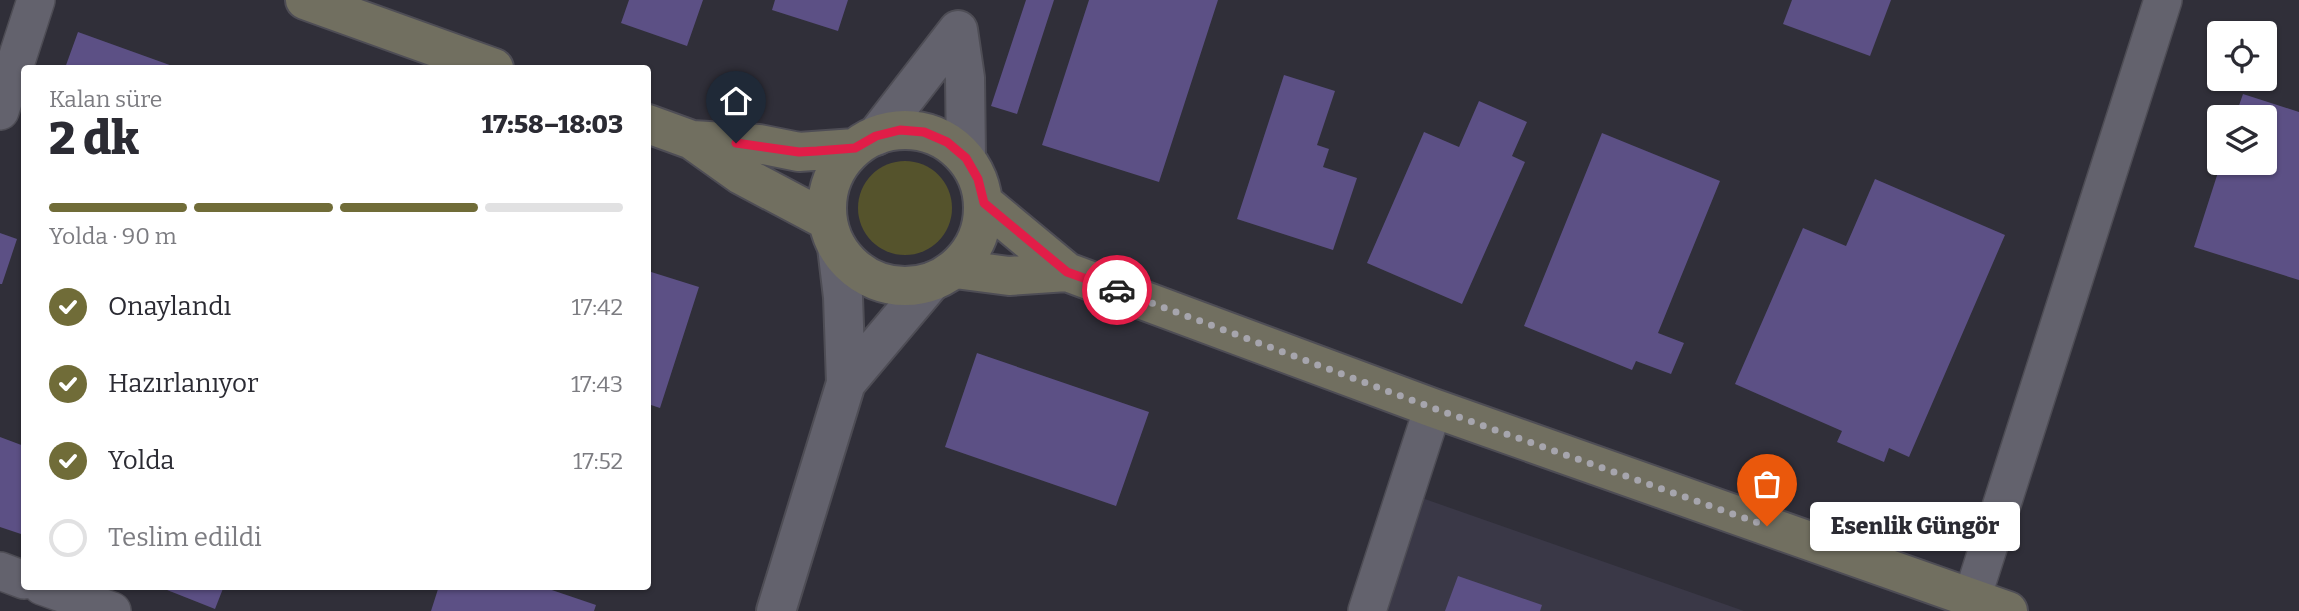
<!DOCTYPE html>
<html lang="tr">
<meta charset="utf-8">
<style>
body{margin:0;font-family:Bitter,serif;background:#f2f2f3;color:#2b2b33;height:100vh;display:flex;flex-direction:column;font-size:26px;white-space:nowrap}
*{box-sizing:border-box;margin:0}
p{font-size:23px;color:#7c7c81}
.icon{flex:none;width:38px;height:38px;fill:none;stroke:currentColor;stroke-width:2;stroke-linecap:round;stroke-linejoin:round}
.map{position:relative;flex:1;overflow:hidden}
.drawer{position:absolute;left:21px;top:65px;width:630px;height:525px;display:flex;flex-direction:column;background:#fff;border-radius:7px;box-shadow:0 2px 5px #0004}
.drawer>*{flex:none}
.buttons{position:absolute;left:2207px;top:21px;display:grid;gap:14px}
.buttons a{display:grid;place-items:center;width:70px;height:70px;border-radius:7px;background:#fff;box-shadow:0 2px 5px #0004;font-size:35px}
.pin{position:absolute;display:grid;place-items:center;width:60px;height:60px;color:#fff;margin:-72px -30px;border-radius:50% 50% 50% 0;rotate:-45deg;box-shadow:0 0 7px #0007}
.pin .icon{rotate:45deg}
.courier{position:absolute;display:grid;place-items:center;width:70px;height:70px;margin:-35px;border:5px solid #e11d48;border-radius:50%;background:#fff;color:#222;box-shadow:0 2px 9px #0007}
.bubble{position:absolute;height:49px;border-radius:7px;background:#fff;box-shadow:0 2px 5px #0004;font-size:23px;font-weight:800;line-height:49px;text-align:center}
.headline em{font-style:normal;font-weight:800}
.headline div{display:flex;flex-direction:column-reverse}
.headline{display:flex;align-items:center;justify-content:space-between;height:119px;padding:0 28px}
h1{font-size:46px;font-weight:800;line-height:52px}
.bar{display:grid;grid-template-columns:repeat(4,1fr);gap:10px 7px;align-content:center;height:84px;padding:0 28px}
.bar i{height:9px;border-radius:5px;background:#e1e1e2}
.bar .active{background:#706c38}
.bar p{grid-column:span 4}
ol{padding:0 28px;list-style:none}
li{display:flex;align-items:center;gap:21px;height:77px}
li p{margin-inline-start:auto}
li .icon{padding:7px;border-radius:50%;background:#706c38;color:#fff;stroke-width:4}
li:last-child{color:#7c7c81}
li i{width:38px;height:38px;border:4px solid #e1e1e2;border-radius:50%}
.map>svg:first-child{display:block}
.built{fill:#3a3847}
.green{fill:#55532c}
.building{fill:#5c5085}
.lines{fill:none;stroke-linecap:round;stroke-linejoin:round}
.minor-casing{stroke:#4e4d55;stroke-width:40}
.tertiary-casing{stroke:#4e4d55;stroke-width:42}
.secondary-casing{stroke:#4e4d55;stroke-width:42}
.minor{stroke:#63626d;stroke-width:37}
.tertiary{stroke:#63626d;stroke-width:38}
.secondary{stroke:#716f60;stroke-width:38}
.done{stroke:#a6a5ad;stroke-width:7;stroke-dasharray:0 12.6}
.route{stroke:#e11d48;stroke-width:9}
</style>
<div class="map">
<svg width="2299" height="611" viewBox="0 0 2299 611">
<rect width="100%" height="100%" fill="#302f39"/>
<path class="built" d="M1422 498 1744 611H1383Z"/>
<path class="green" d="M858 208a47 47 0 1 1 94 0a47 47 0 1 1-94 0Z"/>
<path class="building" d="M629 0H703L687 46 621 23Z
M775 0H848L838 31 772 10Z
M1026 0H1054L1017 114 991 106Z
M1089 0H1218L1159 182 1042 145Z
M1792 0H1891L1870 56 1783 24Z
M78 32 178 68H65Z
M1284 75 1335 91 1317 145 1329 149 1323 167 1357 178 1333 250 1237 219Z
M2243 94 2299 112V280L2194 247 2221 163H2264V117H2235Z
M1479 101 1527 122 1512 156 1525 162 1462 304 1367 263 1424 132 1459 147Z
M1602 133 1720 181 1658 333 1684 343 1671 374 1636 361 1632 370 1524 326Z
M1875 179 2005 235 1909 457 1889 448 1884 462 1837 442 1842 431 1735 384 1803 228 1846 246Z
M0 233 17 239 2 284H0Z
M648 271 699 287 660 408 648 404Z
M977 353 1149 412 1116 506 945 447Z
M0 437 24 446V525L21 534 0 527Z
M1458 576 1542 605 1540 611H1445Z
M157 586H224L215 609Z
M439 586H540L596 605 594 611H431Z"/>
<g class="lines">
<g class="minor-casing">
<path id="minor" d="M0 111 36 0
M0 571 24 580
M42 586 112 611
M1972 598 2163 0
M1367 611 1433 408"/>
</g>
<g class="tertiary-casing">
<path id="tertiary" d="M876 136 958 30 965 78 966 158
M837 247 843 297 846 383 931 282
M776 611 846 383"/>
</g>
<g class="secondary-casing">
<path id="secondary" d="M305 0 494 68
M648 124 692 140 741 175 828 221
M827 208a78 78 0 1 1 156 0a78 78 0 1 1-156 0Z
M692 140 759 144 799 152 855 148
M984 203 1067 272 1433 408 2008 611
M955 269 1009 276 1067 272"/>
</g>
<use href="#minor" class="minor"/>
<use href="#tertiary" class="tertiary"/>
<use href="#secondary" class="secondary"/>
</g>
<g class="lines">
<path class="done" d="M1117 290 1433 408 1767 526"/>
<path class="route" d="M736 143 799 152 817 151 855 148 876 136 900 130 924 132 947 142 966 158 978 179 984 203 1067 272 1117 290"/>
</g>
</svg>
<div class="buttons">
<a><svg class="icon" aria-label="locate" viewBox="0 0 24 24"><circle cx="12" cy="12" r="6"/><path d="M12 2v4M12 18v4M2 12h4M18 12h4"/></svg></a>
<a><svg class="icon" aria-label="layers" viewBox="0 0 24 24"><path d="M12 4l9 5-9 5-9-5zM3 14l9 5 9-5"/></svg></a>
</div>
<div class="pin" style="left:1767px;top:526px;background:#ea580c"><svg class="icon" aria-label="bag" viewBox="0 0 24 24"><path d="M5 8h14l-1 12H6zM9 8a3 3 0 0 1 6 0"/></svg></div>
<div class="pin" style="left:736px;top:143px;background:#1f2937"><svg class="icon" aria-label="home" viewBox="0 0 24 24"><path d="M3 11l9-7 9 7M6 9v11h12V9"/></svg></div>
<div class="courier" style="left:1117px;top:290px"><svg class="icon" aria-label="car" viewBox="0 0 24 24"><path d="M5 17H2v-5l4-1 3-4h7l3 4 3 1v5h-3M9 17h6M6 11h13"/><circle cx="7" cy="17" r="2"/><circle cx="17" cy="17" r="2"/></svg></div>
<div class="bubble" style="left:1810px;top:502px;width:210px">Esenlik Güngör</div>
<section class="drawer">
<div class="headline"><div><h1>2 dk</h1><p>Kalan süre</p></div><em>17:58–18:03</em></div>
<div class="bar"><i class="active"></i><i class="active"></i><i class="active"></i><i></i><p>Yolda · 90 m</p></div>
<ol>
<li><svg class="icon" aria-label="check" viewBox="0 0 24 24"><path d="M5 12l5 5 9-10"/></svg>Onaylandı<p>17:42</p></li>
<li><svg class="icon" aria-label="check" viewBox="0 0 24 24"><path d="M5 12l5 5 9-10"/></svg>Hazırlanıyor<p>17:43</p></li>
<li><svg class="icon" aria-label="check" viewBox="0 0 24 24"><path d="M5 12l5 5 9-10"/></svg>Yolda<p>17:52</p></li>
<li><i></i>Teslim edildi</li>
</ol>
</section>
</div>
